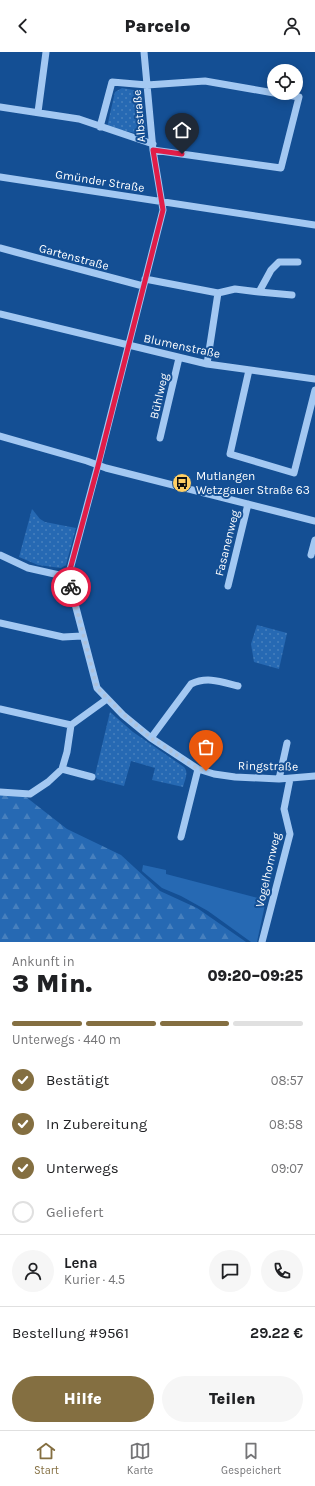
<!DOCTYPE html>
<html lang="de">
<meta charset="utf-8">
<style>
body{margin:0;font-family:Karla,sans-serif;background:#f6f6f6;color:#202124;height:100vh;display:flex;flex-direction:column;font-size:15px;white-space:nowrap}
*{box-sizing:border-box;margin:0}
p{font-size:13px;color:#757577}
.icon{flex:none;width:22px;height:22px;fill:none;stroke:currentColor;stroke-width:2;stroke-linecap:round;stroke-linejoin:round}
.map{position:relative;height:890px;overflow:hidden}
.drawer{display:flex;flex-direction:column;background:#fff;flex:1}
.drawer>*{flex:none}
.fabs{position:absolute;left:267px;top:12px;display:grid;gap:8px}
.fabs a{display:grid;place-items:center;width:36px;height:36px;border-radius:50%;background:#fff;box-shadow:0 2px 10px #0003;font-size:20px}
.pin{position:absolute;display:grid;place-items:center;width:34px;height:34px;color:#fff;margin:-41px -17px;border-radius:50% 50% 50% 0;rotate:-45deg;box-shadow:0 0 4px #0007}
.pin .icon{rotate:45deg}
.courier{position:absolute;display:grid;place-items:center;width:40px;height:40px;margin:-20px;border:3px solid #e11d48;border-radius:50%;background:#fff;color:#222;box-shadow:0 1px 5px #0007}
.head em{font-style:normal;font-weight:800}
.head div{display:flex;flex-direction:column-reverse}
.head{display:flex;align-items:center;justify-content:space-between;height:68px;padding:0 12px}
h1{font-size:26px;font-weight:800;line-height:30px}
.bar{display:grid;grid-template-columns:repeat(4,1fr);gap:6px 4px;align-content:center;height:48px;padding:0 12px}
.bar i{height:5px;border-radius:3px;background:#e0e0e0}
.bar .selected{background:#846f41}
.bar p{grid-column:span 4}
.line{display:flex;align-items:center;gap:10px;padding:0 12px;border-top:1px solid #e0e0e0}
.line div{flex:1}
.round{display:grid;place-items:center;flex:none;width:42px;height:42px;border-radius:21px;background:#f6f6f6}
ol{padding:0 12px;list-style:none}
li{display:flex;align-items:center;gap:12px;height:44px}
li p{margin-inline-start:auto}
li .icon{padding:4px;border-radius:50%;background:#846f41;color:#fff;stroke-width:4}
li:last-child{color:#757577}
li i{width:22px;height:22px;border:2px solid #e0e0e0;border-radius:50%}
.button{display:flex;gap:8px;margin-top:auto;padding:8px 12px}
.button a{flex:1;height:46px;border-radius:24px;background:#846f41;color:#fff;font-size:16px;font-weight:800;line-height:46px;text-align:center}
.button a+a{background:#f6f6f6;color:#202124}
header{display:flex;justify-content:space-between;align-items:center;height:52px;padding:0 12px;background:#fff;font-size:18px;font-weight:800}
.tab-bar{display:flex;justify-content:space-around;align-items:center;height:56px;border-top:1px solid #e0e0e0;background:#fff;font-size:11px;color:#757577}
.tab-bar a{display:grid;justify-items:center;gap:2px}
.tab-bar .selected{color:#846f41}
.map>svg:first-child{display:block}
.green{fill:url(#green-dots)}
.forest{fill:url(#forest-firs)}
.pitch{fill:#2669b3}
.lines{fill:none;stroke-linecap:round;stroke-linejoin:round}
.minor{stroke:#a3c8f2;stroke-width:7}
.done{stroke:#adc1da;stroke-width:4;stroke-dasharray:0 7.2}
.route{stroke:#e11d48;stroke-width:5}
.labels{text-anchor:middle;stroke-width:4;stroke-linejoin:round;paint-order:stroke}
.street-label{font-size:12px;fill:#fff;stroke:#144f94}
.poi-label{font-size:12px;fill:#fff;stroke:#144f94;text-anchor:start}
</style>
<header><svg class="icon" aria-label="back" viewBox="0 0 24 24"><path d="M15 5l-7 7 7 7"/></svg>Parcelo<svg class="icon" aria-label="person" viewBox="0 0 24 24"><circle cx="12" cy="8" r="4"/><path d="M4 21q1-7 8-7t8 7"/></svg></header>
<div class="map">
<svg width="315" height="890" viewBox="0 0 315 890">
<defs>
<pattern id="green-dots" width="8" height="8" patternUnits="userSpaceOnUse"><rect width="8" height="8" fill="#2669b3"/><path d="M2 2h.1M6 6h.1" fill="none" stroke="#4780be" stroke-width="1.8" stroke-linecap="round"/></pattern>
<pattern id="forest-firs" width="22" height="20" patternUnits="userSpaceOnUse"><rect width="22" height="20" fill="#2669b3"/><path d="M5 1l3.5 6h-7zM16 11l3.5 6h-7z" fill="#4780be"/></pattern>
</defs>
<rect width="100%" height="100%" fill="#144f94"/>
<path class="green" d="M122 36 139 39 142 42 146 77 144 80 140 82 107 75 115 40Z
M32 457 40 467 45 470 76 476 67 509 66 513 61 516 38 513 19 505Z
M257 573 287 581 279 617 254 610 251 592Z
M110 660 133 680 184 715C189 721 185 727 183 735L152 728 155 716 131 709 124 734 97 727 95 723Z"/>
<path class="forest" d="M0 742 26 745 67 777 121 803 160 839 197 856 246 890H0Z"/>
<path class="pitch" d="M143 813 166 818V822L266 848 257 890H251L208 859 181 844 162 836 142 819Z"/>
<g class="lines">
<path class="minor" d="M144 0 153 98 163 158 98 413 68 525 97 636 123 663 151 686 198 717 214 722 235 725 279 727 315 724
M0 55 79 67 153 92
M38 60 46 0
M100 75 112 30 147 33 205 29 274 41
M153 98 281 116 299 45 275 41
M0 125 315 173
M0 196 143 234
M145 227 218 241 235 237 259 240 271 218 279 210H298
M259 240 292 243
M0 262 207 312 315 327
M207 312 218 241
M249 318 230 402 294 421 315 338
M0 384 87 409 106 416 315 469
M160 386 179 306
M0 503 28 516 68 525
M311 503 315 488
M228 534 248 452
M0 571 63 585 82 584
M0 657 71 673
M151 686 191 632C207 624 222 630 238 634
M62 717 92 725
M279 727 287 691
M0 740 30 742 48 730 62 717 67 700 71 673 107 647
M181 785 198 717
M262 890 290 782 284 757 290 727"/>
</g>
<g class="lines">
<path class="done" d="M71 535 97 636 124 663 151 686 198 717 206 719"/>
<path class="route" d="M71 535 68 525 98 414 163 158 153 98 182 102"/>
</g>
<defs>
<g id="bus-disc" transform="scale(1)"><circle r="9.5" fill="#ffcf64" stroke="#144f94"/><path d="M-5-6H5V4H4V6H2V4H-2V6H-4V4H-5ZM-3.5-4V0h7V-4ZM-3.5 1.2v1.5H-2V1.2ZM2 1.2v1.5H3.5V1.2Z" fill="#111"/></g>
</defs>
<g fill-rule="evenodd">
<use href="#bus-disc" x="182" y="431"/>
</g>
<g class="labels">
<g class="street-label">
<text transform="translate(139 64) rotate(-95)" y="4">Albstraße</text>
<text transform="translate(100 129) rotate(9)" y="4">Gmünder Straße</text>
<text transform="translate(74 205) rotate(15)" y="4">Gartenstraße</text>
<text transform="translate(182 294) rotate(12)" y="4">Blumenstraße</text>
<text transform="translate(159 344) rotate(-77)" y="4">Bühlweg</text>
<text transform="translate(227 491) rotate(-76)" y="4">Fasanenweg</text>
<text transform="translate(268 714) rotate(1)" y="4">Ringstraße</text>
<text transform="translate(268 818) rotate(-77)" y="4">Vogelhornweg</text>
</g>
<g class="poi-label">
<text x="196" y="428">Mutlangen<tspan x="196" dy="14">Wetzgauer Straße 63</tspan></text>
</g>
</g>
</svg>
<div class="fabs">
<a><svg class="icon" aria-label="locate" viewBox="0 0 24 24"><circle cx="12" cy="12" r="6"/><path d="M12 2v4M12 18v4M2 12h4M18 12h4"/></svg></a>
</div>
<div class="pin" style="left:206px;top:719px;background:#ea580c"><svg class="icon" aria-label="bag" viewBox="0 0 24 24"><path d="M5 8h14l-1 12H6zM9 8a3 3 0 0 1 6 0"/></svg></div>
<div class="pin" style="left:182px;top:102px;background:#1f2937"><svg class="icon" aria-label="home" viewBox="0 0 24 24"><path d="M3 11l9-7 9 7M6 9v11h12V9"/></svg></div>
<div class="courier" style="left:71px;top:535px"><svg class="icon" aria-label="bike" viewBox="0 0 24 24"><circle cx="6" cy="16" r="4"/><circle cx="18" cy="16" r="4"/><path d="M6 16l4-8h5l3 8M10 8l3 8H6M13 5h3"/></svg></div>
</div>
<section class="drawer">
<div class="head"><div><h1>3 Min.</h1><p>Ankunft in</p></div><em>09:20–09:25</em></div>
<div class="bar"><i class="selected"></i><i class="selected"></i><i class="selected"></i><i></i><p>Unterwegs · 440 m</p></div>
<ol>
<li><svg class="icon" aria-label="check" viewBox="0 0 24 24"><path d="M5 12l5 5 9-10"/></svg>Bestätigt<p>08:57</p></li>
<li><svg class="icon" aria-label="check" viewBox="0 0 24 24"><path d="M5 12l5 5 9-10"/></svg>In Zubereitung<p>08:58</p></li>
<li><svg class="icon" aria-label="check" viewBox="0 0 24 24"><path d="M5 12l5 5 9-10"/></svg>Unterwegs<p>09:07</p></li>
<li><i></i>Geliefert</li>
</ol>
<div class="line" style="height:72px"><a class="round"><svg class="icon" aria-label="person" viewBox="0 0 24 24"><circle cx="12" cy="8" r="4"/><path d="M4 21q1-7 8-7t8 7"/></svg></a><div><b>Lena</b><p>Kurier · 4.5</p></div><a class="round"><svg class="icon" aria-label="chat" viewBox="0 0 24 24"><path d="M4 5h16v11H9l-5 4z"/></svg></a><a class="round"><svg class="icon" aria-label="phone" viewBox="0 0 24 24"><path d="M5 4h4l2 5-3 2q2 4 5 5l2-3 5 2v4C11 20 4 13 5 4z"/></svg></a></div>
<div class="line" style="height:52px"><div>Bestellung #9561</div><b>29.22 €</b></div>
<div class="button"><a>Hilfe</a><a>Teilen</a></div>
</section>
<nav class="tab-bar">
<a class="selected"><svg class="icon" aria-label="home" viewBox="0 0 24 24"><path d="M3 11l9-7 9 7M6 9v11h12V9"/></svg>Start</a>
<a><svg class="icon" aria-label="map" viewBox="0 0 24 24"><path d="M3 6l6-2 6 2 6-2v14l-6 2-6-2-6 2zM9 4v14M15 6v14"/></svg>Karte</a>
<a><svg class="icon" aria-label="saved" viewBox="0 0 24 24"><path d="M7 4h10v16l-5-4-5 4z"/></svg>Gespeichert</a>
</nav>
